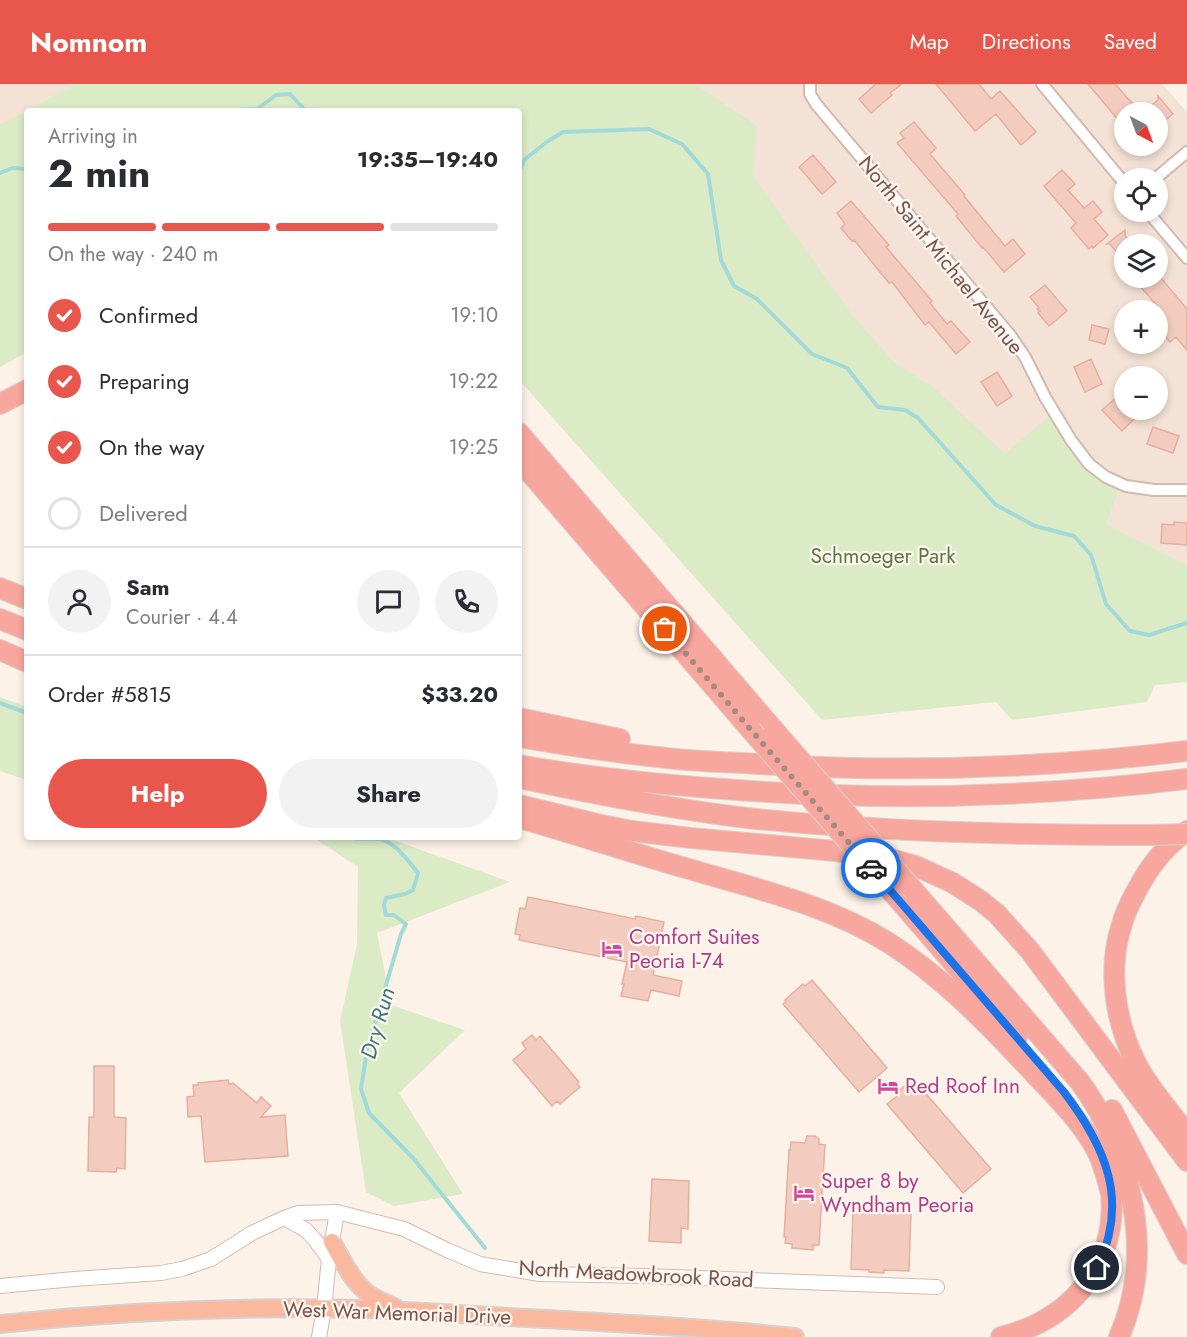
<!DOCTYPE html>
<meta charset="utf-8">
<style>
body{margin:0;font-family:Jost,sans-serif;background:#f2f2f3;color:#2b2b33;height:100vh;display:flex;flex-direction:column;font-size:22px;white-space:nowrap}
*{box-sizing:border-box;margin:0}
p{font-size:20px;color:#7c7c81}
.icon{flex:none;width:33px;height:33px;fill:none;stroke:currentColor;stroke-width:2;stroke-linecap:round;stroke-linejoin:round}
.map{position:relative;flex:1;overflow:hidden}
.drawer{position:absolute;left:24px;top:24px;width:498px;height:732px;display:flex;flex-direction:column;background:#fff;border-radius:6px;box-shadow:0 3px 9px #0003}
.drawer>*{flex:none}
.needle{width:39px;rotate:139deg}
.controls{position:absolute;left:1114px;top:18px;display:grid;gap:12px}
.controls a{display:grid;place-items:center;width:54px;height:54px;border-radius:50%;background:#fff;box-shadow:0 3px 9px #0003;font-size:30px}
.pin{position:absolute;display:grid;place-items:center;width:51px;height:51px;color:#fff;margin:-26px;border:3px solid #fff;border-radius:50%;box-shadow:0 2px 6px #0007}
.courier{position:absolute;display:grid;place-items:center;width:60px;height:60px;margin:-30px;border:4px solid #1a73e8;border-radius:50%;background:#fff;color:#222;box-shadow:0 2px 8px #0007}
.summary em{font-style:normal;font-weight:700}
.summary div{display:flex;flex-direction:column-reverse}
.summary{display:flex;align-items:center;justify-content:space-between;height:102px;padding:0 24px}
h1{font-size:39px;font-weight:700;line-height:45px}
.bar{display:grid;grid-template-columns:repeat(4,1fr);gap:9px 6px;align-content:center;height:72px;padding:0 24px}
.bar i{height:8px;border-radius:4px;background:#e1e1e2}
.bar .on{background:#e8564c}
.bar p{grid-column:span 4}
.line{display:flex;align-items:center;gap:15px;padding:0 24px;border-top:2px solid #e1e1e2}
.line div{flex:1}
.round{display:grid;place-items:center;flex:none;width:63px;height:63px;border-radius:32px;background:#f2f2f3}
ol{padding:0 24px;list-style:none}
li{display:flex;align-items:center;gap:18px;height:66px}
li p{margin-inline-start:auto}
li .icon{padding:6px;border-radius:50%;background:#e8564c;color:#fff;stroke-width:4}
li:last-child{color:#7c7c81}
li i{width:33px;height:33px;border:3px solid #e1e1e2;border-radius:50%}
.button{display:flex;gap:12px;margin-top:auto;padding:12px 24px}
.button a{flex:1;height:69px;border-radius:36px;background:#e8564c;color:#fff;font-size:24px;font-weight:700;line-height:69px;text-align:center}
.button a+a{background:#f2f2f3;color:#2b2b33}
header{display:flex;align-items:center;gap:36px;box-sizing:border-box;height:84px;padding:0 30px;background:#e8564c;color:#fff}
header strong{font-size:28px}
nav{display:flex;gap:33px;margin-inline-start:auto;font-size:21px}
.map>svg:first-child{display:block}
.residential{fill:#f5e2d6;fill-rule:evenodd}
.green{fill:#dbebc6}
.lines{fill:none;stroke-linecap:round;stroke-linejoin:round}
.stream{stroke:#a2dad9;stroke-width:4}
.building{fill:#f3ccbf;stroke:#e6af9f;stroke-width:1.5}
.minor-casing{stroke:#d2bab0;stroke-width:14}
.tertiary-casing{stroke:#d2bab0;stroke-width:16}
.trunk-casing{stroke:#d9cfcd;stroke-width:20}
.motorway-casing{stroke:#d9cfcd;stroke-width:22}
.minor{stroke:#fff;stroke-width:10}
.tertiary{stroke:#fff;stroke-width:14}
.trunk{stroke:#fab99f;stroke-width:16}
.motorway{stroke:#f8a79e;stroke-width:20}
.motorway-bridge-casing{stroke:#d9cfcd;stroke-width:22;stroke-linecap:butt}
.motorway-bridge{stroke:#f8a79e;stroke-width:20}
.done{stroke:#a78b82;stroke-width:6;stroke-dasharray:0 10.8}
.route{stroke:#1a73e8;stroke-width:8}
.labels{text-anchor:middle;stroke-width:4.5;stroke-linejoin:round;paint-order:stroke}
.street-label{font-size:21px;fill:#78544b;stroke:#fff6ef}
.park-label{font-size:21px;fill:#597840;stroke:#fff6ef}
.hotel-label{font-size:21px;fill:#b23c85;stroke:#fff6ef;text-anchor:start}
.water-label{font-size:22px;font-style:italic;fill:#3b7676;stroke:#fff6ef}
</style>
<header>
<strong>Nomnom</strong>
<nav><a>Map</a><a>Directions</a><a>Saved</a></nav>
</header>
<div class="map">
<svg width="1187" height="1253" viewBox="0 0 1187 1253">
<rect width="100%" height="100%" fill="#fdf2e8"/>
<path class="residential" d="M0 0H75L0 44Z
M467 0H1162L1187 28V515L1004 372 716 124ZM1125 28H1158V62H1125ZM1125 94H1158V128H1125ZM1125 160H1158V194H1125ZM1125 226H1158V260H1125ZM1125 292H1158V326H1125Z"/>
<path class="green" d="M75 0H695L757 42 753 92 850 228 890 274 902 284 931 301 1005 370 1054 328 1086 377 1121 400 1106 440 1187 481V598L1155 601 1147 618 1012 636 996 618 822 636 519 296V27H27V268L0 283V41Z
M0 613 27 623V696L0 687Z
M313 753H385L510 798 377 849 391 921 465 946 399 1009 463 1110 394 1122 366 1108 340 937 357 860 358 783Z"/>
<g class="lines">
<path class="stream" d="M220 27 257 25 276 11 290 10 306 27
M0 89 13 84 27 85
M519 89 524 76 548 57 563 48 649 45 682 60 708 90 721 176 734 202 757 215 812 270 847 284 878 323 905 326 918 334 996 421 1035 442 1074 452 1091 471 1106 520 1130 547 1149 551 1187 539
M0 619 27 629
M349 753C359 757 368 754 378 755 394 756 409 778 418 789L413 806 405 810 386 814 384 821 386 831H394L406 840 401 850 367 966 361 1005 369 1029 413 1074 485 1164"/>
</g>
<path class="building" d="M876 0H902L890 9 892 11 871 29 859 15Z
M936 0H979L991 15 1000 7 1036 48 1021 61 996 30 975 47Z
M1088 0H1115L1140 28H1125V44Z
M1158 12 1173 30 1158 42V28H1143L1158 16Z
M914 38 936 64 930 70 965 111 964 112 1005 162 1013 155 1025 170 1004 188 983 163 982 164 956 132 958 130 897 59 904 54 900 49Z
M813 71 836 98 822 110 799 83Z
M1062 86 1075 100 1068 106 1084 124 1093 117 1102 128 1094 135 1108 151 1093 164 1092 162 1089 165 1071 144 1076 139 1044 102Z
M851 117 889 161 886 163 932 217 930 219 947 240 951 237 970 258 956 270 929 238 925 241 892 198 889 199 854 156 852 157 841 144 845 140 837 129Z
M1125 146V152L1132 160H1125V179L1110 160H1107Z
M1133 194H1161L1187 225V266L1176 253 1170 258 1158 244V223Z
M1045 201 1067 227 1049 242 1038 229 1040 227 1037 225 1039 224 1030 213Z
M1092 241 1109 245 1105 260 1089 256Z
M1091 275 1102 300 1085 308 1074 283Z
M997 288 1012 312 997 322 981 298Z
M1116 314 1125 323V326H1127L1135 334 1122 347 1102 326Z
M1153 343 1179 352 1173 369 1147 360Z
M1174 438 1187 439V461L1161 459 1162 440 1174 441Z
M528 813 635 835 636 832 664 838 653 891 682 897 679 912 651 906 648 917 621 912 624 900H622L627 878 519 856 520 851 515 850 520 824 525 825Z
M812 896 887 984 859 1008 783 920 786 917 785 916 803 900 805 902Z
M532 951 536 956 540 952 579 998 577 1000 580 1003 560 1020 557 1017 552 1022 513 976 526 965 522 959Z
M94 982H114V1033L126 1034 125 1085 117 1084 116 1088 88 1087 89 1033H94Z
M228 996 229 1000 233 999 257 1019 261 1013 271 1022 261 1033 285 1031 288 1072 205 1078 201 1032 188 1033 187 1013 194 1012 193 1001H198V999Z
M915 997 991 1085 963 1109 887 1020 898 1011 896 1009 907 1000 909 1002Z
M807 1052H815L819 1055V1060L825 1061 819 1161H813V1166L792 1164V1160L785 1159 786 1153H784L789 1066H790L791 1058 805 1059Z
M652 1095 689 1097 688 1145 681 1144V1159L649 1157Z
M853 1127 911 1128 909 1187 884 1186V1189L869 1188V1186L851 1185Z"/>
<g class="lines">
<g class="minor-casing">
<path id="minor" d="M810 0V10L816 20 1010 251 1025 273 1045 313 1071 356 1089 380 1106 393 1126 402 1154 406H1187
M1042 0 1125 100
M1156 94 1187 68
M1148 128 1187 174"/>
</g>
<g class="tertiary-casing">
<path id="tertiary" d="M284 1134 306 1146 315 1156 329 1175
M0 1202 74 1195 161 1189 182 1185 211 1175 252 1149 284 1134 298 1129 337 1128 404 1145 447 1166 480 1180 540 1190 646 1192 937 1203
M319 1253 324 1225 329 1175 337 1128"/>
</g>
<g class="trunk-casing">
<path id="trunk" d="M332 1158C343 1177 352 1198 370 1211 378 1216 388 1220 396 1224
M0 1240C121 1227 242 1222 363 1225 412 1227 460 1230 509 1233 604 1238 700 1243 795 1253"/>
</g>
<g class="motorway-casing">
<path id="motorway" d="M0 320 27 306
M519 349 774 646
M519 376 751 646
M0 504 27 515
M0 535 27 546
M0 566 27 578
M519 634 620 655
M519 653C568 662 618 669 667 674 692 677 718 678 744 679 892 689 1040 685 1187 667
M519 681C586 693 654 700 723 705 877 717 1033 714 1187 695
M519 694C594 710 670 725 747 734 881 748 1016 751 1150 751
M519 721 597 740 632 747 691 754 846 768 883 773 916 782 953 799 981 817 997 830 1030 867 1187 1077
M519 734C576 750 632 769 689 785 757 805 828 821 889 859 942 893 985 937 1028 983 1052 1009 1080 1035 1097 1067 1104 1081 1107 1095 1111 1110
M1187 747C1165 762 1149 783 1137 806 1131 817 1125 828 1122 840 1107 885 1115 937 1136 979 1149 1005 1170 1027 1187 1050
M915 808 1080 998C1132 1070 1156 1169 1119 1253
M893 809 1017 953
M1112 1026 1187 1170
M1001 1253C1074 1235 1121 1177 1110 1099"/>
</g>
<use href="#minor" class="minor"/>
<use href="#tertiary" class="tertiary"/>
<use href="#trunk" class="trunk"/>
<use href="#motorway" class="motorway"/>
<g class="motorway-bridge-casing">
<path id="motorway-bridge" d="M751 646 893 809
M774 646 915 808
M1150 751 1187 750"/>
</g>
<use href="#motorway-bridge" class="motorway-bridge"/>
</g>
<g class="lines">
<path class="done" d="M665 545 751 646 871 784"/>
<path class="route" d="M871 784 1064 1008C1105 1062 1130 1117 1097 1184"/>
</g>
<defs>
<g id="hotel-bare" transform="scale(1.62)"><path d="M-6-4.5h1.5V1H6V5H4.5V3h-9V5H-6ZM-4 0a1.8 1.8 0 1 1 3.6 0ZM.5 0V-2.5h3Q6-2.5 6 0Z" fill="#d1479c" stroke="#fff6ef" stroke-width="2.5" paint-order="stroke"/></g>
</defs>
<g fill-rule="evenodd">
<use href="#hotel-bare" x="612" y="865"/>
<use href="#hotel-bare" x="888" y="1002"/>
<use href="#hotel-bare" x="804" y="1109"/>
</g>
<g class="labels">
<g class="street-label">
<text transform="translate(941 171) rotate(51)" y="7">North Saint Michael Avenue</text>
<text transform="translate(636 1190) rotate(3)" y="7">North Meadowbrook Road</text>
<text transform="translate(397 1229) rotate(2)" y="7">West War Memorial Drive</text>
</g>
<g class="park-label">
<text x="883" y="479">Schmoeger Park</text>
</g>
<g class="hotel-label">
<text x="629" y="860">Comfort Suites<tspan x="629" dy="24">Peoria I-74</tspan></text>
<text x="905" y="1009">Red Roof Inn</text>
<text x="821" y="1104">Super 8 by<tspan x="821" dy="24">Wyndham Peoria</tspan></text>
</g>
<g class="water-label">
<text transform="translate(377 939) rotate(-74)" y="8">Dry Run</text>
</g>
</g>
</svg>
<div class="controls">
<a><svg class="needle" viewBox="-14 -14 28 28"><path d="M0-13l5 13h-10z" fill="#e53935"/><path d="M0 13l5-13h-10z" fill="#7c7c81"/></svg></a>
<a><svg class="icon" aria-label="locate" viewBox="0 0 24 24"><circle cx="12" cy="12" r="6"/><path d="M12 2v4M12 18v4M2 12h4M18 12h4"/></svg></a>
<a><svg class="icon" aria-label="layers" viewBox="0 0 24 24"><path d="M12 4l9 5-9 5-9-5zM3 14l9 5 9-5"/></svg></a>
<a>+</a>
<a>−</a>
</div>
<div class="pin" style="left:665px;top:545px;background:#ea580c"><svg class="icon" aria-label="bag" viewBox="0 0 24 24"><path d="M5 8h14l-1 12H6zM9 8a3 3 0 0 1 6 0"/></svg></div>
<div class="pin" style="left:1097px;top:1184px;background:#1f2937"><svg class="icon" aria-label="home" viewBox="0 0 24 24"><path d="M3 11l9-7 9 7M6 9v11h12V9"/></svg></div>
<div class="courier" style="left:871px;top:784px"><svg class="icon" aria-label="car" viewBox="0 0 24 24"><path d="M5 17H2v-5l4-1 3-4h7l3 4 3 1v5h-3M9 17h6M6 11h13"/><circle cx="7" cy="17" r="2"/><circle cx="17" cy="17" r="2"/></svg></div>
<section class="drawer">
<div class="summary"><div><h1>2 min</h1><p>Arriving in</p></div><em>19:35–19:40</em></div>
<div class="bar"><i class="on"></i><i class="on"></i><i class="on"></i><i></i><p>On the way · 240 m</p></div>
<ol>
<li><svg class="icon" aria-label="check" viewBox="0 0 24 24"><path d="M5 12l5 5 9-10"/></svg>Confirmed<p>19:10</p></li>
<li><svg class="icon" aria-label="check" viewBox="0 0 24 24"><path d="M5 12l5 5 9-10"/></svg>Preparing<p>19:22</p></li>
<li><svg class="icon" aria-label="check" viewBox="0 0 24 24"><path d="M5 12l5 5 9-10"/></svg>On the way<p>19:25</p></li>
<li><i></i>Delivered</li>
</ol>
<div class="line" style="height:108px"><a class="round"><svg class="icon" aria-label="person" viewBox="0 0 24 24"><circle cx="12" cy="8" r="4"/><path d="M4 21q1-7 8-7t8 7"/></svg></a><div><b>Sam</b><p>Courier · 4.4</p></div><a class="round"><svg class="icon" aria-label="chat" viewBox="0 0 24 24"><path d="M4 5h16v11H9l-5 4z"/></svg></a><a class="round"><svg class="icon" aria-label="phone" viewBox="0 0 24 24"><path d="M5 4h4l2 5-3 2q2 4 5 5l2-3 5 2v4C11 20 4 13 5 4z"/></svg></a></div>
<div class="line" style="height:78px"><div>Order #5815</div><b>$33.20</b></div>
<div class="button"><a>Help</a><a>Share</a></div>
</section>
</div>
